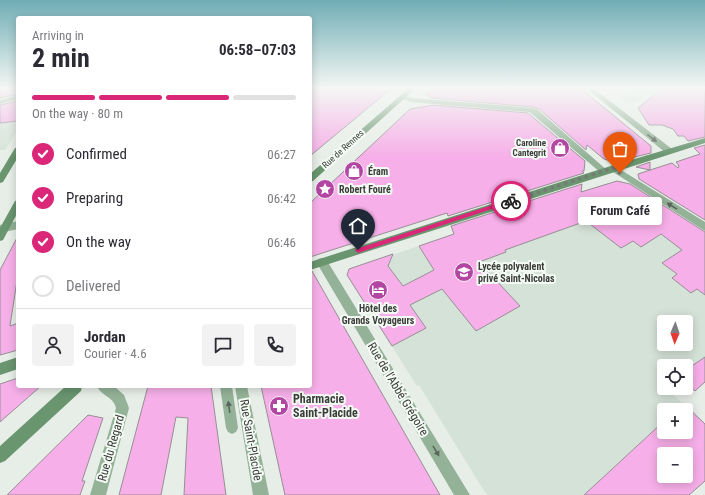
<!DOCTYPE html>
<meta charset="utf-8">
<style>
body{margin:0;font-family:"Roboto Condensed",sans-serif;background:#f2f2f3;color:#2b2b33;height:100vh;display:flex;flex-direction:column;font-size:15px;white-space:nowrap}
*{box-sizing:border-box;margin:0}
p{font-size:13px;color:#7c7c81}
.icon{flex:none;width:22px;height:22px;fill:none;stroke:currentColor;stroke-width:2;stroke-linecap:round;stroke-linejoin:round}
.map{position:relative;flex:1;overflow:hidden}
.sheet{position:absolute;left:16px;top:16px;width:296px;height:372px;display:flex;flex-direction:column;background:#fff;border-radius:4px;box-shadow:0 2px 10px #0003}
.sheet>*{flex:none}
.needle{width:26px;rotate:182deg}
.controls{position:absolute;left:657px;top:315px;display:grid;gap:8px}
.controls a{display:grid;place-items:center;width:36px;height:36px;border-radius:4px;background:#fff;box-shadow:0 2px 10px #0003;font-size:20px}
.pin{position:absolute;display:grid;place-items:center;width:34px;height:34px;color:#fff;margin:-41px -17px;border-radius:50% 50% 50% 0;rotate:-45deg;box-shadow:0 0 4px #0007}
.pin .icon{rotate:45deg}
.courier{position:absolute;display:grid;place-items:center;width:40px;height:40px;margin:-20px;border:3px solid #db2777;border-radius:50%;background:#fff;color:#222;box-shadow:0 1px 5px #0007}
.bubble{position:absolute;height:28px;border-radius:4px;background:#fff;box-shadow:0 2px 10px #0003;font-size:13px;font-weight:700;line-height:28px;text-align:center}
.head em{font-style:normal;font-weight:700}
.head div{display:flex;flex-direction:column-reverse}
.head{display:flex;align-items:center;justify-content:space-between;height:68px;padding:0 16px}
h1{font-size:26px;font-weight:700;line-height:30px}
.bar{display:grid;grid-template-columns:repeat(4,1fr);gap:6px 4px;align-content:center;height:48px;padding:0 16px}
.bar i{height:5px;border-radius:3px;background:#e1e1e2}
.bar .active{background:#db2777}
.bar p{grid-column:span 4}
.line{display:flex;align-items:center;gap:10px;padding:0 16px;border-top:1px solid #e1e1e2}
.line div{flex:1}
.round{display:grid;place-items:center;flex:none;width:42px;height:42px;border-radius:4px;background:#f2f2f3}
ol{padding:0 16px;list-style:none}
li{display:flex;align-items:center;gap:12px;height:44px}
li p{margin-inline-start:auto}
li .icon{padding:4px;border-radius:50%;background:#db2777;color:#fff;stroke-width:4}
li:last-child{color:#7c7c81}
li i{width:22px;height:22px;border:2px solid #e1e1e2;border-radius:50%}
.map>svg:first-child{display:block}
.built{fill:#d5e2d7;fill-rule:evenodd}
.building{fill:#f6afe8;stroke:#968f94;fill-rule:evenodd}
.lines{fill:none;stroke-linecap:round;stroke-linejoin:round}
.service{fill:#94b298;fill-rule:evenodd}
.minor{fill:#94b298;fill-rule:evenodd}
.secondary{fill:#69956f;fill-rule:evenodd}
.oneway{fill:#5a665c}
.route{fill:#db2777}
.done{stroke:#777b77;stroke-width:4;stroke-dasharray:0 7.2}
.labels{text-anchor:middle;stroke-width:4;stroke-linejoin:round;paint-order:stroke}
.far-poi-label{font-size:9px;font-weight:bold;fill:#3b3d3b;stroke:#f4faf4;text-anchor:end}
.far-street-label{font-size:9px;fill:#3b3d3b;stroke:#f4faf4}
.poi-label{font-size:10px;font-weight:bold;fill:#3b3d3b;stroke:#f4faf4;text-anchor:start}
.near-street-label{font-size:12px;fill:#3b3d3b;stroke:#f4faf4}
.near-poi-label{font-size:12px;font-weight:bold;fill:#3b3d3b;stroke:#f4faf4;text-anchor:start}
</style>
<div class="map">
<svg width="705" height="495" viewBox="0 0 705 495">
<rect width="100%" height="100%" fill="#e7ede7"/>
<path class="built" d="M631 88H679L692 102 661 92 652 93 637 101 628 103 617 95H623L633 91Z
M18 121V130L5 150H0V123Z
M572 196 641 247 681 221 705 237 677 274 705 295V357L686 370V366H664V388H666L682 403 675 410H664V420L584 495H488L484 491 419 385 417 386 347 275 349 269ZM664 322H686V344H664Z"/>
<path class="building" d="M0 88H18V94L0 98Z
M310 88H392L310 156Z
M433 88H580L651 146V153L614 162 604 159 587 145 586 150 539 109 533 107 431 98 426 94Z
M662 88H705V137L688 141 684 136H678L673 129 662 125H649L638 108Z
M18 101V121L0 123V105Z
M433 105 528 113 585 161 584 171H582L584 173 448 216 447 213 310 257V203L410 109Z
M705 145V220L639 179 638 174 650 170 636 167 650 162V170L672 163 678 168 679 166 676 162 700 154 694 148Z
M617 181 630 184 705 232V295L697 289 691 293 672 278 677 274 662 263 682 250 661 234 641 247 633 241 621 248 586 221 505 250 506 252 479 262 520 306 476 331 442 289 410 305 426 328 392 346 347 275 349 269 393 254 388 266 403 286 434 270 419 246 454 234 451 226 582 184 581 192Z
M18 236V274L10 326 18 323V350L0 355V270Z
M310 271H312L440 495H285L261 386H310Z
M705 357V382L695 391 686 383V370Z
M18 378V386H41L0 422V384Z
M148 386H211L226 495H184L188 418 176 417 161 495H119Z
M683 403 705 424V481L689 495H584L664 421V432H686V410H675ZM664 454H686V476H664Z
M88 415 103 418 82 481H85L80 495H7Z"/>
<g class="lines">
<path class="service" d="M220 386H232L238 428 236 432 232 434 228 432 226 428Z"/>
<path class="minor" d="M586 88H593L672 149V153H666Z
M18 95V99L0 104V100Z
M402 95 412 98 533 108 538 110 608 171 604 174 601 173 532 114 529 112 411 102 400 98V96Z
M613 165 705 222V231L610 170 609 168 610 166Z
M18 221V229L0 233V225Z
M322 258 326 259 470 495H454L318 265 317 262 318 259Z
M97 386H114L124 395 129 408 106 495H90L116 408C114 397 100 395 97 386Z
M235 386H247L269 495H253Z"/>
<path class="secondary" d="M409 88H416L313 181 310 182V174Z
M705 138V143L310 270V262L601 169Z
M18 147V157L3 182 0 183V173L15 148Z
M18 200V212L3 240 0 241V228L15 201Z
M18 357V369L0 375V363Z
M66 386H82L81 391 5 461 0 463V446Z"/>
</g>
<defs><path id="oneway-solid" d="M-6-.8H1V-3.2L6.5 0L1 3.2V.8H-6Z"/></defs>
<g class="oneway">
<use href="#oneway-solid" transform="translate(652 138) rotate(38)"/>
<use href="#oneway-solid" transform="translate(672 206) rotate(-148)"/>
<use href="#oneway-solid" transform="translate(229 407) rotate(-98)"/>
<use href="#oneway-solid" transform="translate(436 451) rotate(59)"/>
</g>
<linearGradient id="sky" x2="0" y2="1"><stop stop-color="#70adb5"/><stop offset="0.56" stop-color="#f4f7f4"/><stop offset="1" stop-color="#f4f7f4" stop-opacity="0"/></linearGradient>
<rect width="705" height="157" fill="url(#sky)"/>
<path class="route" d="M511 199H513V202L358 253 355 250 356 249Z"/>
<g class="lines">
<path class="done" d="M511 201 613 168 620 173"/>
</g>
<defs>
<g id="shop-disc" transform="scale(1)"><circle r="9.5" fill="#b345a3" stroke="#f4faf4"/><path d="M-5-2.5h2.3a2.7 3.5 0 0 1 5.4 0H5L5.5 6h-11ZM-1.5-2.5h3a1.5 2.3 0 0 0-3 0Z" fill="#fff"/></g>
<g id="sight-disc" transform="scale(1)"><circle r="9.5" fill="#b345a3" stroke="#f4faf4"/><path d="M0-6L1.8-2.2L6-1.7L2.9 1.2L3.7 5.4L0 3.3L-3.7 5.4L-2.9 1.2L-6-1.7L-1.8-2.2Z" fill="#fff"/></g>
<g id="school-disc" transform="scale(1)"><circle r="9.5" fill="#b345a3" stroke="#f4faf4"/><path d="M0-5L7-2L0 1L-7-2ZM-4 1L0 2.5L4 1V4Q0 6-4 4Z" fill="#fff"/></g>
<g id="hotel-disc" transform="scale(1)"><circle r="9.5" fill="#b345a3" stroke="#f4faf4"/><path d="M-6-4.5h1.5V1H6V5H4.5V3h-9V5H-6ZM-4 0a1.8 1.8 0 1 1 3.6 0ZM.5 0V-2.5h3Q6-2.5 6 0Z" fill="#fff"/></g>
<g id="pharmacy-disc" transform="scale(1)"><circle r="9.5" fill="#b345a3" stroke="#f4faf4"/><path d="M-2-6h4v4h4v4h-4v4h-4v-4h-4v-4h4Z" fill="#fff"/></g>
</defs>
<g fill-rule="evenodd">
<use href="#shop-disc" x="560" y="148"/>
<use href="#shop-disc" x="354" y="171"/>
<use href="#sight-disc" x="325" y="189"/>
<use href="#school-disc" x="464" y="272"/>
<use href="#hotel-disc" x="378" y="290"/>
<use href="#pharmacy-disc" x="279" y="406"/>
</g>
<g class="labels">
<g class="far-poi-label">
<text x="546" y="146">Caroline<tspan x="546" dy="10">Cantegrit</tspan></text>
</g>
<g class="far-street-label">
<text transform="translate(343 149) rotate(-42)" y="3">Rue de Rennes</text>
</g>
<g class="poi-label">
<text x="368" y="175">Éram</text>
<text x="339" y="193">Robert Fouré</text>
<text x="478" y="270">Lycée polyvalent<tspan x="478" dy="12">privé Saint-Nicolas</tspan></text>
<text x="378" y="312" text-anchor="middle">Hôtel des<tspan x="378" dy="12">Grands Voyageurs</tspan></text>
</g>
<g class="near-street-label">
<text transform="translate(398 389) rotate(59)" y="4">Rue de l'Abbé Grégoire</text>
<text transform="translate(251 440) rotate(80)" y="4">Rue Saint-Placide</text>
<text transform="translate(111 448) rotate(-74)" y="4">Rue du Regard</text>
</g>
<g class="near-poi-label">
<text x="293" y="403">Pharmacie<tspan x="293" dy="14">Saint-Placide</tspan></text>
</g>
</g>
</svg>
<div class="controls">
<a><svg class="needle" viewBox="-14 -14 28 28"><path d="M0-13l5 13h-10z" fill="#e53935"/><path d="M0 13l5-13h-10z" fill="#7c7c81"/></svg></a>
<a><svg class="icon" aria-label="locate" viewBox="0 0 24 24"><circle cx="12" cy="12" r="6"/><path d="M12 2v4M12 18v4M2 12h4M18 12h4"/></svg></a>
<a>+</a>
<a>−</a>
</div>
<div class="pin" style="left:620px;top:173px;background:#ea580c"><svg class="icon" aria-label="bag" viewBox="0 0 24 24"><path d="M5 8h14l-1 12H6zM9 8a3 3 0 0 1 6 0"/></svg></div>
<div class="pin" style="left:358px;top:250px;background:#1f2937"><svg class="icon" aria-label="home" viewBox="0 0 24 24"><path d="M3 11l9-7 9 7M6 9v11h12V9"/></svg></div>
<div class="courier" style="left:511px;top:201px"><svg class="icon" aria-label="bike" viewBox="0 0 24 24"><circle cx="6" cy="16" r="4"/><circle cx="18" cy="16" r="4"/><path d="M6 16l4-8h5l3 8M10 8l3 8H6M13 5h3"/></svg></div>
<div class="bubble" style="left:578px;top:197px;width:84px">Forum Café</div>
<section class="sheet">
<div class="head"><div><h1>2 min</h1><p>Arriving in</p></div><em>06:58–07:03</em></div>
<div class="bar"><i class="active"></i><i class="active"></i><i class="active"></i><i></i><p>On the way · 80 m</p></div>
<ol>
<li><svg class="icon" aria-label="check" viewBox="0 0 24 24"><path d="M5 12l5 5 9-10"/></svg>Confirmed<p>06:27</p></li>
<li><svg class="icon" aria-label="check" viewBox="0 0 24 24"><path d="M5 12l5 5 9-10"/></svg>Preparing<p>06:42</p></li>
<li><svg class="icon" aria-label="check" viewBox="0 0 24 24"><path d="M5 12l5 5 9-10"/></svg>On the way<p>06:46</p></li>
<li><i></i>Delivered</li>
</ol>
<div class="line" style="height:72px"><a class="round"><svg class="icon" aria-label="person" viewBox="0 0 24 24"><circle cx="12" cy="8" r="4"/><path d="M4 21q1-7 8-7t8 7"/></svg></a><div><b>Jordan</b><p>Courier · 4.6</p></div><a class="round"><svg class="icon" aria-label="chat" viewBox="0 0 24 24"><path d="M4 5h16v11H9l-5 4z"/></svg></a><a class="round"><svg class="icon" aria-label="phone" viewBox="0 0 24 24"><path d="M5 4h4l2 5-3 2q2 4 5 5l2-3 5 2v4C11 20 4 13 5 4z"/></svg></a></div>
</section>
</div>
